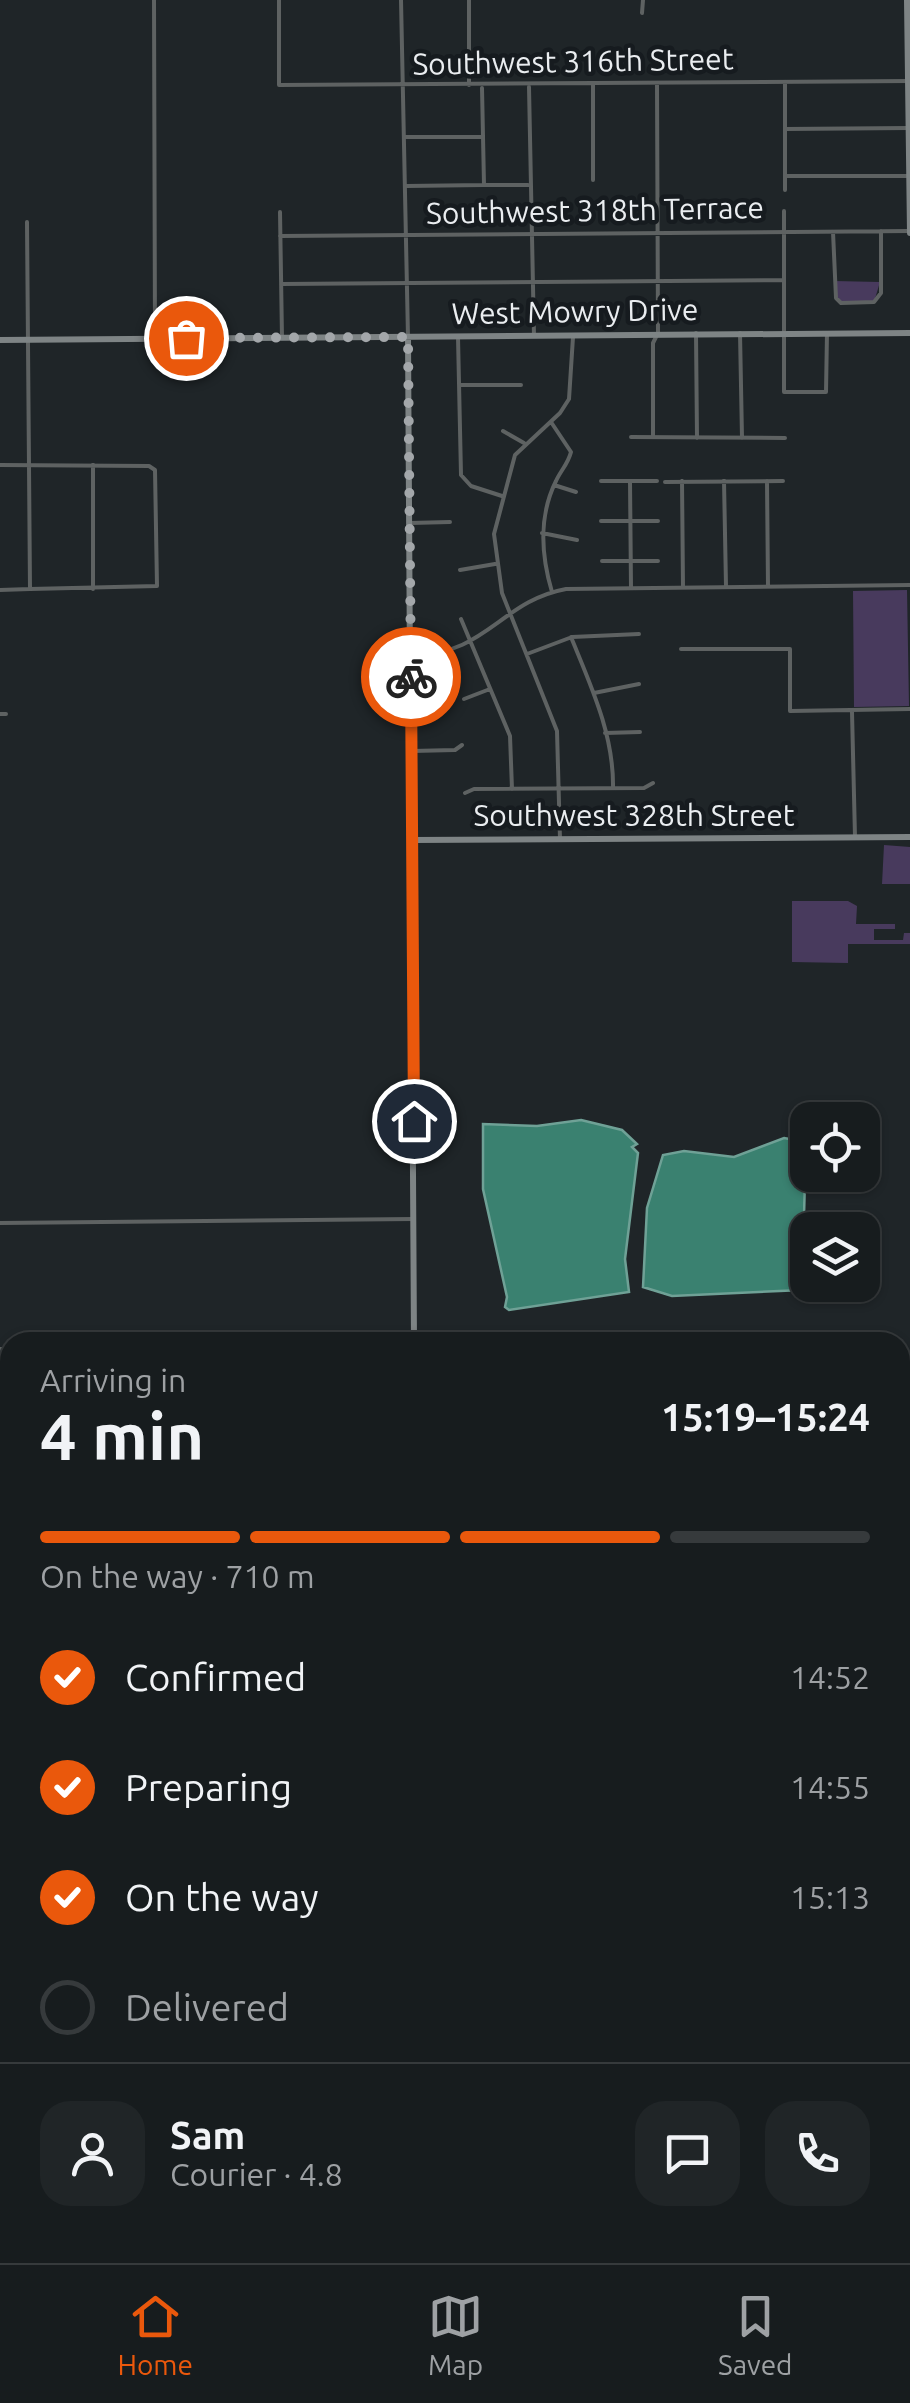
<!DOCTYPE html>
<meta charset="utf-8">
<style>
body{margin:0;font-family:Ubuntu,sans-serif;background:#202527;color:#f1f3f6;height:100vh;display:flex;flex-direction:column;font-size:38px;white-space:nowrap}
*{box-sizing:border-box;margin:0}
p{font-size:32px;color:#9ea1a4}
.icon{flex:none;width:55px;height:55px;fill:none;stroke:currentColor;stroke-width:2;stroke-linecap:round;stroke-linejoin:round}
.map{position:relative;flex:1;overflow:hidden}
.drawer{position:absolute;left:0px;top:1332px;width:910px;height:932px;display:flex;flex-direction:column;background:#171c1e;border-radius:30px 30px 0 0;box-shadow:0 2px 8px #0004,0 0 0 2px #363a3c}
.drawer>*{flex:none}
.tools{position:absolute;left:790px;top:1102px;display:grid;gap:20px}
.tools a{display:grid;place-items:center;width:90px;height:90px;border-radius:20px;background:#171c1e;box-shadow:0 2px 8px #0004,0 0 0 2px #363a3c;font-size:50px}
.pin{position:absolute;display:grid;place-items:center;width:85px;height:85px;color:#fff;margin:-42px;border:5px solid #fff;border-radius:50%;box-shadow:0 2px 10px #0007}
.courier{position:absolute;display:grid;place-items:center;width:100px;height:100px;margin:-50px;border:8px solid #ea580c;border-radius:50%;background:#fff;color:#222;box-shadow:0 2px 12px #0007}
.overview em{font-style:normal;font-weight:700}
.overview div{display:flex;flex-direction:column-reverse}
.overview{display:flex;align-items:center;justify-content:space-between;height:170px;padding:0 40px}
h1{font-size:65px;font-weight:700;line-height:75px}
.bar{display:grid;grid-template-columns:repeat(4,1fr);gap:15px 10px;align-content:center;height:120px;padding:0 40px}
.bar i{height:12px;border-radius:8px;background:#363a3c}
.bar .active{background:#ea580c}
.bar p{grid-column:span 4}
.line{display:flex;align-items:center;gap:25px;padding:0 40px;border-top:2px solid #363a3c}
.line div{flex:1}
.round{display:grid;place-items:center;flex:none;width:105px;height:105px;border-radius:30px;background:#202527}
ol{padding:0 40px;list-style:none}
li{display:flex;align-items:center;gap:30px;height:110px}
li p{margin-inline-start:auto}
li .icon{padding:10px;border-radius:50%;background:#ea580c;color:#fff;stroke-width:4}
li:last-child{color:#9ea1a4}
li i{width:55px;height:55px;border:5px solid #363a3c;border-radius:50%}
.tabs{display:flex;justify-content:space-around;align-items:center;height:140px;border-top:2px solid #363a3c;background:#171c1e;font-size:28px;color:#9ea1a4}
.tabs a{display:grid;justify-items:center;gap:5px}
.tabs .active{color:#ea580c}
.map>svg:first-child{display:block}
.green{fill:#483a5d}
.water{fill:#3a8170;stroke:#6fa196;stroke-width:2.5}
.lines{fill:none;stroke-linecap:round;stroke-linejoin:round}
.street{stroke:#5e6262;stroke-width:4}
.secondary{stroke:#7e8485;stroke-width:6}
.done{stroke:#a3a7aa;stroke-width:10;stroke-dasharray:0 18}
.route{stroke:#ea580c;stroke-width:12}
.labels{text-anchor:middle;stroke-width:9;stroke-linejoin:round;paint-order:stroke}
.street-label{font-size:30px;fill:#eaedf0;stroke:#161b1f}
</style>
<div class="map">
<svg width="910" height="2263" viewBox="0 0 910 2263">
<rect width="100%" height="100%" fill="#1f2528"/>
<path class="green" d="M834 281 880 282 874 302H841L834 293Z
M907 590 909 706 854 707 853 591Z
M884 845 910 847V884H882Z
M848 901 857 906 856 924H895V929H874V940H903L904 933H910V944H848V963L792 962V901Z
M0 2111H10V2255H403V2263H0Z"/>
<path class="water" d="M581 1120 622 1130 637 1144 632 1147 638 1153 625 1259 629 1292 509 1310 505 1307 507 1297 483 1189V1124L537 1126Z
M784 1138 806 1142 802 1290 672 1296 643 1287 647 1208 663 1155 684 1151 734 1157Z"/>
<g class="lines">
<path class="street" d="M154 0 155 339
M279 0V85L910 81
M401 0 408 337
M469 0V85
M642 13 643 0
M785 82V190
M593 85V180
M529 87 534 336
M785 129 909 128
M405 137H483
M785 176H909
M484 185H528
M406 186 484 185 482 88
M784 211V392H826L827 333
M280 212 282 338
M833 232 836 298 841 303 874 302 881 293V231
M280 236 910 231
M281 284 784 280
M696 333 697 438
M740 333 742 438
M458 337 461 475 471 486 502 496
M459 385H521
M551 422 571 452C568 464 561 470 556 481 538 517 541 555 552 592
M503 431 524 443
M631 437 785 438
M653 437V343L658 333 657 84
M0 465 149 466 155 470 157 586 30 589
M93 465V589
M601 481H657
M630 481 631 587
M682 481 683 587
M724 481 726 586
M767 481 768 586
M665 482 783 481
M554 485 576 492
M601 521H658
M410 523 450 522
M542 533 577 540
M602 561H658
M460 570 495 564
M0 590 30 589 27 222
M461 619 510 736 512 789
M571 637C591 686 614 735 613 788
M681 649H790V711L910 709
M527 654 572 637 639 634
M413 655C486 655 501 601 566 589L910 585
M594 693 639 684
M464 699 490 689
M852 712 855 837
M0 714H6
M605 733 640 732
M412 751 455 750 462 745
M465 793 474 789 644 788 653 783
M560 839 557 731 502 593 494 534 515 455 560 413 569 399 573 337
M0 1223 414 1219
M367 1342H414
M0 1349H10
M0 1505 10 1504
M0 1551H10
M900 1594H910
M900 2139H910
M519 2255 522 2263
M590 2255V2263
M595 2255V2263
M694 2255V2263
M559 2263 566 2255
M728 2263 729 2255
M764 2263V2255
M820 2263 894 2260"/>
<path class="secondary" d="M907 0 910 233
M408 337 414 1342
M0 340 910 333
M413 840 910 837
M900 1846 910 1845
M0 1852H10
M415 2255V2263"/>
</g>
<g class="lines">
<path class="done" d="M186 338 408 337 411 677"/>
<path class="route" d="M411 677 414 1121"/>
</g>
<g class="labels">
<g class="street-label">
<text transform="translate(573 62) rotate(-1)" y="10">Southwest 316th Street</text>
<text transform="translate(595 211) rotate(-1)" y="10">Southwest 318th Terrace</text>
<text transform="translate(575 312) rotate(-1)" y="10">West Mowry Drive</text>
<text x="634" y="826">Southwest 328th Street</text>
</g>
</g>
</svg>
<div class="tools">
<a><svg class="icon" aria-label="locate" viewBox="0 0 24 24"><circle cx="12" cy="12" r="6"/><path d="M12 2v4M12 18v4M2 12h4M18 12h4"/></svg></a>
<a><svg class="icon" aria-label="layers" viewBox="0 0 24 24"><path d="M12 4l9 5-9 5-9-5zM3 14l9 5 9-5"/></svg></a>
</div>
<div class="pin" style="left:186px;top:338px;background:#ea580c"><svg class="icon" aria-label="bag" viewBox="0 0 24 24"><path d="M5 8h14l-1 12H6zM9 8a3 3 0 0 1 6 0"/></svg></div>
<div class="pin" style="left:414px;top:1121px;background:#1f2937"><svg class="icon" aria-label="home" viewBox="0 0 24 24"><path d="M3 11l9-7 9 7M6 9v11h12V9"/></svg></div>
<div class="courier" style="left:411px;top:677px"><svg class="icon" aria-label="bike" viewBox="0 0 24 24"><circle cx="6" cy="16" r="4"/><circle cx="18" cy="16" r="4"/><path d="M6 16l4-8h5l3 8M10 8l3 8H6M13 5h3"/></svg></div>
<section class="drawer">
<div class="overview"><div><h1>4 min</h1><p>Arriving in</p></div><em>15:19–15:24</em></div>
<div class="bar"><i class="active"></i><i class="active"></i><i class="active"></i><i></i><p>On the way · 710 m</p></div>
<ol>
<li><svg class="icon" aria-label="check" viewBox="0 0 24 24"><path d="M5 12l5 5 9-10"/></svg>Confirmed<p>14:52</p></li>
<li><svg class="icon" aria-label="check" viewBox="0 0 24 24"><path d="M5 12l5 5 9-10"/></svg>Preparing<p>14:55</p></li>
<li><svg class="icon" aria-label="check" viewBox="0 0 24 24"><path d="M5 12l5 5 9-10"/></svg>On the way<p>15:13</p></li>
<li><i></i>Delivered</li>
</ol>
<div class="line" style="height:180px"><a class="round"><svg class="icon" aria-label="person" viewBox="0 0 24 24"><circle cx="12" cy="8" r="4"/><path d="M4 21q1-7 8-7t8 7"/></svg></a><div><b>Sam</b><p>Courier · 4.8</p></div><a class="round"><svg class="icon" aria-label="chat" viewBox="0 0 24 24"><path d="M4 5h16v11H9l-5 4z"/></svg></a><a class="round"><svg class="icon" aria-label="phone" viewBox="0 0 24 24"><path d="M5 4h4l2 5-3 2q2 4 5 5l2-3 5 2v4C11 20 4 13 5 4z"/></svg></a></div>
</section>
</div>
<nav class="tabs">
<a class="active"><svg class="icon" aria-label="home" viewBox="0 0 24 24"><path d="M3 11l9-7 9 7M6 9v11h12V9"/></svg>Home</a>
<a><svg class="icon" aria-label="map" viewBox="0 0 24 24"><path d="M3 6l6-2 6 2 6-2v14l-6 2-6-2-6 2zM9 4v14M15 6v14"/></svg>Map</a>
<a><svg class="icon" aria-label="saved" viewBox="0 0 24 24"><path d="M7 4h10v16l-5-4-5 4z"/></svg>Saved</a>
</nav>
